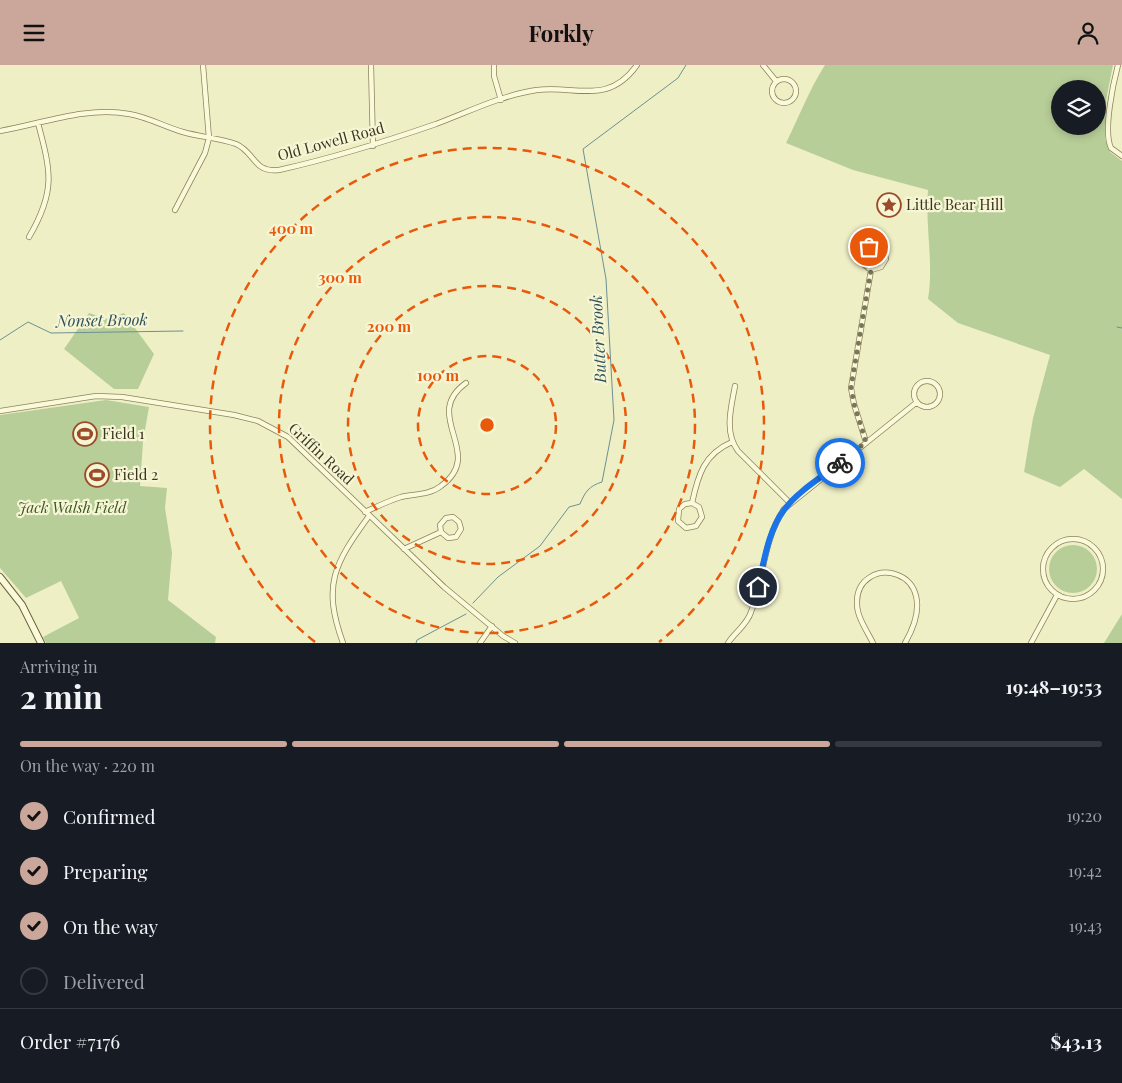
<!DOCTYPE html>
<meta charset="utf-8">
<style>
body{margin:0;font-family:"Playfair Display",serif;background:#242831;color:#f1f3f6;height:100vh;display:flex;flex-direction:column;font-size:19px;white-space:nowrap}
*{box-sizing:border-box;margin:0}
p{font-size:16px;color:#9ea1a6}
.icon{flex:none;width:28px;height:28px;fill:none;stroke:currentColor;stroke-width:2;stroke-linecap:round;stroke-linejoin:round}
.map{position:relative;height:578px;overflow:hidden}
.details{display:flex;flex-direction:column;background:#171b24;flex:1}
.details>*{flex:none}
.tools{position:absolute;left:1051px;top:15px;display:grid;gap:10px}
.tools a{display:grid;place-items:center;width:55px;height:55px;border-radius:50%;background:#171b24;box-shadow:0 2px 8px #0003;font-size:25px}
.pin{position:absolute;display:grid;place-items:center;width:42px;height:42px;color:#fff;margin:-21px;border:2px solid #fff;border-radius:50%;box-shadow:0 1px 5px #0007}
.courier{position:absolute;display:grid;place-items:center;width:50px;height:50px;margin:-25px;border:4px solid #1a73e8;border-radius:50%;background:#fff;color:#222;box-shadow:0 1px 6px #0007}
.head em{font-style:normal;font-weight:700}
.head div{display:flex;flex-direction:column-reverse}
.head{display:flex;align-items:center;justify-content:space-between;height:85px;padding:0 20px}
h1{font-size:32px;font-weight:700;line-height:38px}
.bar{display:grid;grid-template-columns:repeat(4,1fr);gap:8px 5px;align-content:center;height:60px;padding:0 20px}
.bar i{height:6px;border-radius:4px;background:#363941}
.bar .current{background:#caa79a}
.bar p{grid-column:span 4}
.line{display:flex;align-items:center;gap:12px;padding:0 20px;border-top:1px solid #363941}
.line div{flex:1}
ol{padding:0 20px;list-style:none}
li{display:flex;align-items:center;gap:15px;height:55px}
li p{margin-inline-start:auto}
li .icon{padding:5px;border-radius:50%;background:#caa79a;color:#111;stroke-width:4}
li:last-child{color:#9ea1a6}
li i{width:28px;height:28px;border:2px solid #363941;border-radius:50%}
header{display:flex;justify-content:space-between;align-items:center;height:65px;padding:0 20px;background:#caa79a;color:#111;font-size:22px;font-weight:700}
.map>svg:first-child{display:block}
.green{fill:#b8ce99;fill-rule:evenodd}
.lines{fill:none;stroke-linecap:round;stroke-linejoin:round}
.stream{stroke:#6d9092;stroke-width:1}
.street-casing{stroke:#8b835b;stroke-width:6}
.secondary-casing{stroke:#6d633e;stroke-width:8}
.street{stroke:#faf9d9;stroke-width:4.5}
.secondary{stroke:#faf9d9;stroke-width:6}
.done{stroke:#7a7659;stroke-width:5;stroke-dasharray:0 9}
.route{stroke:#1a73e8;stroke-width:6}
.ring{fill:none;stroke:#e8590c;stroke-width:2.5;stroke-dasharray:9 6}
.labels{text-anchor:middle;stroke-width:4.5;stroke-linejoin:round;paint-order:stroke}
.street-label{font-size:15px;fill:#3b351f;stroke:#f6f6d5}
.poi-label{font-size:15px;fill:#3b351f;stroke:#f6f6d5;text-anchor:start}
.park-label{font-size:15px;font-style:italic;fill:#3c5825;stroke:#f6f6d5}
.water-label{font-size:16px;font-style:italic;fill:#2e515b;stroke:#f6f6d5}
.centre{fill:#e8590c;stroke:#f6f6d5;stroke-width:2.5}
.ring-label{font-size:15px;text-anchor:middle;font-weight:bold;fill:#e8590c;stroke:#f6f6d5;stroke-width:4.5;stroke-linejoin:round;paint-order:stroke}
</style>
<header><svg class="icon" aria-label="menu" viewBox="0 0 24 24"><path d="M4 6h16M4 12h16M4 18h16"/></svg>Forkly<svg class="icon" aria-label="person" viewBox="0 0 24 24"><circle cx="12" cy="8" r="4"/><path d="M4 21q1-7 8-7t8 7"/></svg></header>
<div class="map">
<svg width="1122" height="578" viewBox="0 0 1122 578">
<rect width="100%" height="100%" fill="#efefc6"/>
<path class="green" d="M825 0H1113L1106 35 1105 74 1110 87 1122 96V434L1084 404 1060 422 1024 407 1033 353 1050 290 958 258 928 234C934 198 925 162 928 125L853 105 786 78C799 52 809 25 825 0ZM1060 24H1098V61H1060Z
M89 248 108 254 124 248 154 289 138 324H114L64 284Z
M106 335 149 342 143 377 140 421 167 423 165 443 172 488 168 535 216 572 215 578H46L43 572 79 553 61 516 26 533 0 503V350Z
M1049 504a24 24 0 1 1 48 0a24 24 0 1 1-48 0Z
M1122 549V578H1104Z"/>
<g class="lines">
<path class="stream" d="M1117 262 1122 263
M0 275 28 257 51 268 183 266
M473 538 498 512 540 481 569 442 580 439C585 427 589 421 602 417L614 355 606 214 583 84 678 13 686 0
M416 578 417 575 466 549"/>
<g class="street-casing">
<path id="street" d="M371 0 373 81
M494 0V11L501 35
M763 0 776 16
M1118 0C1113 19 1103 66 1111 83L1122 91
M772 26a12 12 0 1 1 24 0a12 12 0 1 1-24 0Z
M0 66C41 59 86 41 129 49 148 52 165 62 183 67 200 72 219 73 236 79 255 87 253 108 279 105 333 93 384 77 436 59 468 47 502 30 537 25 576 20 608 41 637 0
M175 145 205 88 209 73 203 0
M29 172C56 126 51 107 38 58
M914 329a13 13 0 1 1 26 0a13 13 0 1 1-26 0Z
M735 321C731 343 724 367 738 386L790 438
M0 346 96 331 122 332 234 350 258 356 288 372 444 522 503 571 515 578
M866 377 854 339 851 323 871 205 881 202 886 194 884 187 876 181 866 183 861 191 863 199 871 205
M692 438 699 442 702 452 696 461 686 463 678 456 679 444 685 439 692 438C698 410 704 389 732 377
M365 447C376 442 388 436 401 432 414 429 430 430 441 421 487 388 420 351 466 318
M1043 504a30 30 0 1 1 60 0a30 30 0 1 1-60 0Z
M404 484 441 467 440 460 446 453 453 452 459 457 461 464 456 472 448 473 441 467
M343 578C322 520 334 499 369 451
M480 578 492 561
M728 578C735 567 747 560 751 547 764 514 763 475 784 444L917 337
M873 578C867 566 857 552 857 539 855 487 950 500 905 578
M1031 578 1057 530"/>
</g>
<g class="secondary-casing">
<path id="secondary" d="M0 512 22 540 41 578"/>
</g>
<use href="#street" class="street"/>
<use href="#secondary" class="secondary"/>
</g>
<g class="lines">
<path class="done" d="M840 398 866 377 854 339 851 322 871 205 863 199 862 192 869 182"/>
<path class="route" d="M758 522C764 497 768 466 784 445 798 426 822 412 840 398"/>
</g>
<g class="ring">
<circle cx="487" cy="360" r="69"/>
<circle cx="487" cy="360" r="139"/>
<circle cx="487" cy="360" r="208"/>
<path d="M315 577A277 277 0 1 1 659 577"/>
</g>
<defs>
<g id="sight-ring" transform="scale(1.25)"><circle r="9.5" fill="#f6f6d5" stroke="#9b4a2a" stroke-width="1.5"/><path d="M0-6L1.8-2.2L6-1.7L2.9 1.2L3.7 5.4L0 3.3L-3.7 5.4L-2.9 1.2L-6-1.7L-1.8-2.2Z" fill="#9b4a2a"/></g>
<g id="stadium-ring" transform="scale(1.25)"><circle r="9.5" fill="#f6f6d5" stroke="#9b4a2a" stroke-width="1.5"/><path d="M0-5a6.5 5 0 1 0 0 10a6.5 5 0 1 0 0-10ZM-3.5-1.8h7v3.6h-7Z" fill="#9b4a2a"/></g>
</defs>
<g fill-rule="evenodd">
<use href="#sight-ring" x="889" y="140"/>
<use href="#stadium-ring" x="85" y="369"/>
<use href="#stadium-ring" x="97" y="410"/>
</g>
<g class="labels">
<g class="street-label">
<text transform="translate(331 77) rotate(-15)" y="5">Old Lowell Road</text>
<text transform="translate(321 389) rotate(43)" y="5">Griffin Road</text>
</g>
<g class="poi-label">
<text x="906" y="145">Little Bear Hill</text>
<text x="102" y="374">Field 1</text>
<text x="114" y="415">Field 2</text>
</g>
<g class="park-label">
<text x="72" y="448">Jack Walsh Field</text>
</g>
<g class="water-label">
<text transform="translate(102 255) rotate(-1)" y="6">Nonset Brook</text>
<text transform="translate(598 274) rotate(-93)" y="6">Butter Brook</text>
</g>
</g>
<circle cx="487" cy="360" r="8" class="centre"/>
<g class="ring-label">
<text x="291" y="169">400 m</text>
<text x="340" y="218">300 m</text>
<text x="389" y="267">200 m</text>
<text x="438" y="316">100 m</text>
</g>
</svg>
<div class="tools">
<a><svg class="icon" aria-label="layers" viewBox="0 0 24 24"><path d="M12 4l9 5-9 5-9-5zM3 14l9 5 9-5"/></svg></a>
</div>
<div class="pin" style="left:869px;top:182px;background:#ea580c"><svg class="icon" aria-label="bag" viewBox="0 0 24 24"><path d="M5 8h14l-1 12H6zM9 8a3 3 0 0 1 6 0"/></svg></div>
<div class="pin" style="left:758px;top:522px;background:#1f2937"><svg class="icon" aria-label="home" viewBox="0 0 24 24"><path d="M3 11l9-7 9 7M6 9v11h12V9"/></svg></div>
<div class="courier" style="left:840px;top:398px"><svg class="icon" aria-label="bike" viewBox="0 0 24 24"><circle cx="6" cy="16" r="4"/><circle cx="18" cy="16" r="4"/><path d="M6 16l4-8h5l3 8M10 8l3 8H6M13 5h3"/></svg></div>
</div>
<section class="details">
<div class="head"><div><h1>2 min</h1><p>Arriving in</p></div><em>19:48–19:53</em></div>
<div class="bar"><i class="current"></i><i class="current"></i><i class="current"></i><i></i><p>On the way · 220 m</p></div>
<ol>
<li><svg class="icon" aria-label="check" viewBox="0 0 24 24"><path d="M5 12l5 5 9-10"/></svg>Confirmed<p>19:20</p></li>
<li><svg class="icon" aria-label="check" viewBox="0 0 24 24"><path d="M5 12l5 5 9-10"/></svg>Preparing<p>19:42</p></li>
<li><svg class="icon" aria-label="check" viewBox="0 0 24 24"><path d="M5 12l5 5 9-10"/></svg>On the way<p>19:43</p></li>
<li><i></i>Delivered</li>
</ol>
<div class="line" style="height:65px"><div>Order #7176</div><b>$43.13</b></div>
</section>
